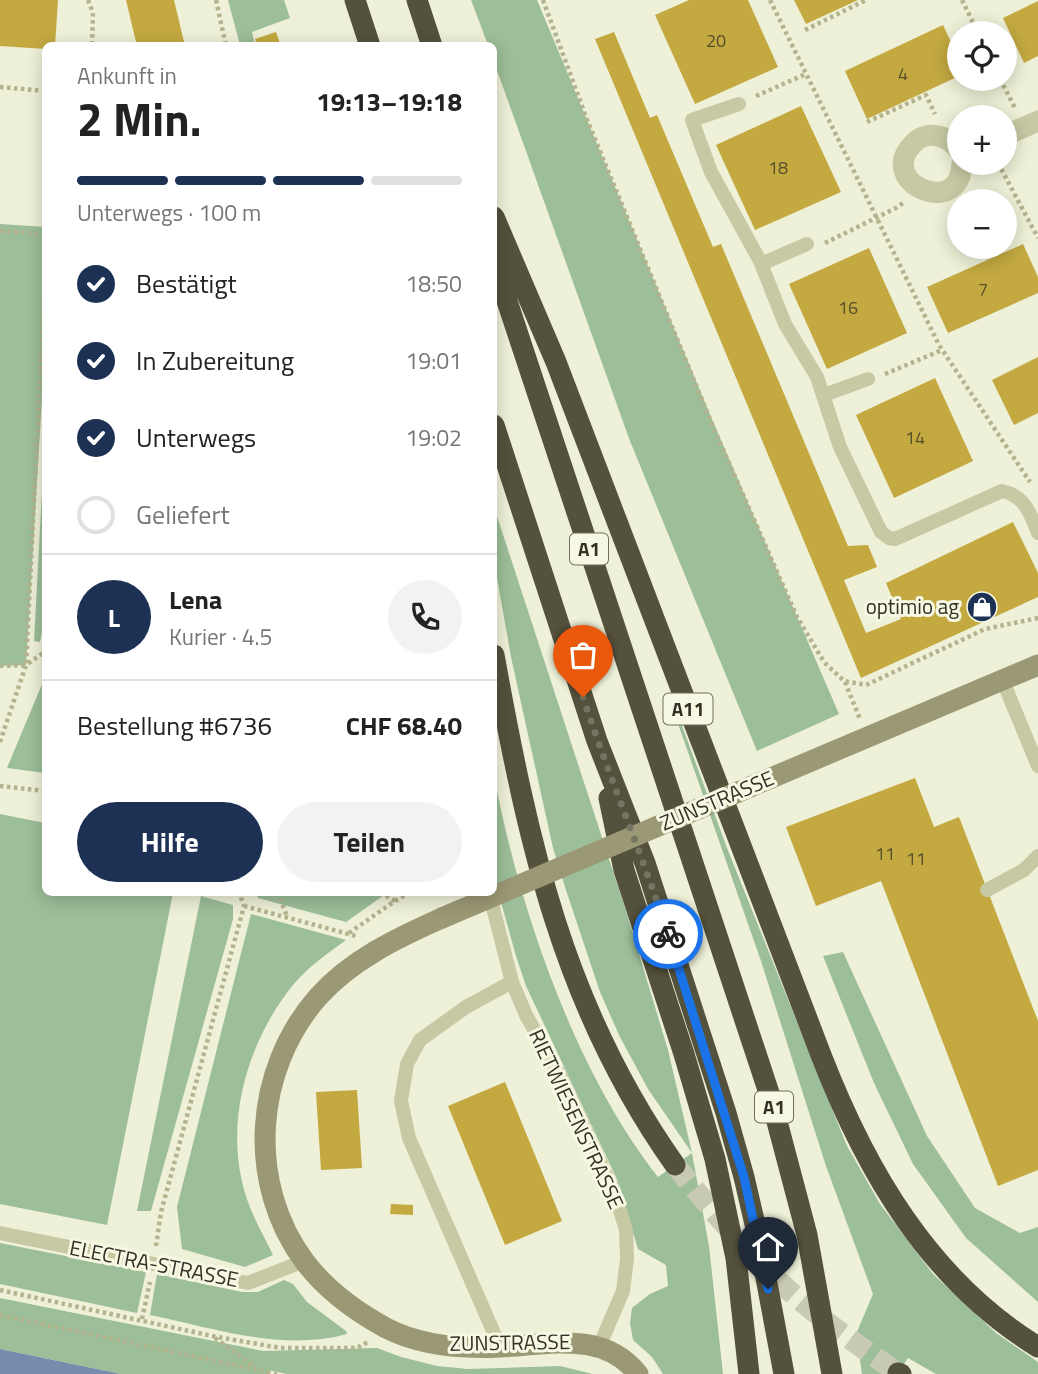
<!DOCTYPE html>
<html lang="de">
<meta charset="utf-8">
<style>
body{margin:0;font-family:"Titillium Web",sans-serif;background:#f2f2f2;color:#222;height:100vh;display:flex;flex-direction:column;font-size:26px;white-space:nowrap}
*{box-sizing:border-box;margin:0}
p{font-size:23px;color:#767676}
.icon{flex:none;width:38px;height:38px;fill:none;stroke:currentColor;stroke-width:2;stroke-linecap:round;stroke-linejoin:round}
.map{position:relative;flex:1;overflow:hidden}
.details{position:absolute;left:42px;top:42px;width:455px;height:854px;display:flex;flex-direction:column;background:#fff;border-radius:10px;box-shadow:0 4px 18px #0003}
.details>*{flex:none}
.controls{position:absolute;left:947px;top:21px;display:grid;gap:14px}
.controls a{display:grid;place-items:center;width:70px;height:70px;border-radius:50%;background:#fff;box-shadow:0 4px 18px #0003;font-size:35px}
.pin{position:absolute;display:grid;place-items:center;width:60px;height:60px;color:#fff;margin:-72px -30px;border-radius:50% 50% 50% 0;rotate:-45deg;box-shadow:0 0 7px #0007}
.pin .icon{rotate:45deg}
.courier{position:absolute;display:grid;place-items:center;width:70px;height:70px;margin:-35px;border:5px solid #1a73e8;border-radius:50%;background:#fff;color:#222;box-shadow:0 2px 9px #0007}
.summary em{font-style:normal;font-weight:700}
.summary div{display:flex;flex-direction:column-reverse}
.summary{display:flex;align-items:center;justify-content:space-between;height:119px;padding:0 35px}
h1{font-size:46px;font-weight:700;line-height:52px}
.bar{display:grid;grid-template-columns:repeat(4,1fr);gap:10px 7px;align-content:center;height:84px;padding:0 35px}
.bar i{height:9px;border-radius:5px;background:#e0e0e0}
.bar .current{background:#1c3153}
.bar p{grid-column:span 4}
.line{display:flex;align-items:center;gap:18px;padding:0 35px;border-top:2px solid #e0e0e0}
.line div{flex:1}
.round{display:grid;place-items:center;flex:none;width:74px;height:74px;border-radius:37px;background:#f2f2f2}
ol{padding:0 35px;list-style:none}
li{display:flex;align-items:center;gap:21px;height:77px}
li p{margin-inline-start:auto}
li .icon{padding:7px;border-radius:50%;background:#1c3153;color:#fff;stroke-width:4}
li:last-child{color:#767676}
li i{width:38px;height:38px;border:4px solid #e0e0e0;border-radius:50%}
.primary-button{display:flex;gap:14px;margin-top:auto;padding:14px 35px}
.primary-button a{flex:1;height:80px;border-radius:42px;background:#1c3153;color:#fff;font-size:28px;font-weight:700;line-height:80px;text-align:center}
.primary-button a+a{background:#f2f2f2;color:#222}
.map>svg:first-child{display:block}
.green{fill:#9cbe98}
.water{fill:#778cac}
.building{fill:#c4a941}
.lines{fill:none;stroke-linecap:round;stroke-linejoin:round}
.highway-tunnel{stroke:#c9cab3;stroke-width:21;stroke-dasharray:21 10;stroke-linecap:butt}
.path{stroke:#b3b38e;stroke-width:4.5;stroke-dasharray:3.5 3.5;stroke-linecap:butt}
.lane{stroke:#c7c8a4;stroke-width:14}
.street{stroke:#c7c8a4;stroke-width:21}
.secondary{stroke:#9b9875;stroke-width:21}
.highway{stroke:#54513c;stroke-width:21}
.secondary-bridge{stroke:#9b9875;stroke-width:21}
.done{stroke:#747463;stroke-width:7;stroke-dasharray:0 12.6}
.route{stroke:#1a73e8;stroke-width:9}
.labels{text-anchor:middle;stroke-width:6;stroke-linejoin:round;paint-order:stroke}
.number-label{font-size:18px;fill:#574f2c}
.shield{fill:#f6f8e3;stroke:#6e6d5e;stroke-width:2}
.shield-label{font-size:19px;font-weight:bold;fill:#333125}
.poi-label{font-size:21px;fill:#333125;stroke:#f6f8e3;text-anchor:end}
.street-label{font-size:21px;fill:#333125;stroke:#f6f8e3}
</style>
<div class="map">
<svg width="1038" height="1374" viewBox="0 0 1038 1374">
<rect width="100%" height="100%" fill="#eef0d7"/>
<path class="green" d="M228 0H284L290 18 252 32 255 45H240Z
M471 0H537L711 417 839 714 757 751 630 441 494 62V46L488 45Z
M0 224 46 227 45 348 26 665 0 666Z
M45 435 46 610 40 642 34 641Z
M494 507 627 914 668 1050 692 1153 709 1246 723 1374H663L652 1357 633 1340 630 1323 632 1308 650 1294 668 1286 666 1265 638 1249 617 1179 526 986 516 956 494 877V775C518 906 575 1072 658 1177L692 1153 648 1089 620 1037 600 992 566 890 553 848 511 657 494 561Z
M45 677V773L7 768Z
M670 693 727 848 847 1146 880 1204 933 1274 996 1333 1038 1362V1374H936L908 1358 897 1374H862L856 1334 873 1294 826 1166 761 961 668 695Z
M0 814 45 823 46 892 173 893 107 1225 0 1204Z
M256 893H387L346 922 258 898Z
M201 896 233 905V919L151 1211H137Z
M251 914 346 940C328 953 308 967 293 985 247 1042 223 1124 246 1196 252 1216 264 1236 273 1255L245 1267 182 1249 177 1207Z
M843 952 927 1136 975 1208 1020 1233 1038 1227V1302L966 1238 913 1164 874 1083 823 956Z
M0 1243 146 1272 137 1313 0 1284Z
M157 1274 242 1292H258L284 1280 293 1284 307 1302 346 1331 347 1334C282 1352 214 1328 150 1315Z
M0 1298 263 1351 377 1348 401 1357 437 1366 468 1369 560 1366 593 1374H287L268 1370V1374H121L0 1349Z"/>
<path class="water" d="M0 1349 121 1374H0Z"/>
<path class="building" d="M0 0H58L55 46H46V49L0 46Z
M126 0H174L185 46H137Z
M689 0H748L778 67 695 104 655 15Z
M794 0H858L806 24Z
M1038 1V56L1024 63 1003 18Z
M943 25 959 59V76L867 119 845 71Z
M276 32 281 46H257L255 39Z
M614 32 650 118 657 115 713 247 721 244 848 546 868 545 877 567 844 580 866 633 901 619 886 583 1013 522 1038 573V597L861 678 595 39Z
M801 106 841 192 755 230 716 145Z
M1023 244 1038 277V293L948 333 927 287Z
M869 248 907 333 827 369 789 284Z
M1038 357V413L1014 425 992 380Z
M935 378 973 461 894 498 856 415Z
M915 778 934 827 959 817 1038 1021V1170L998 1186 881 881 816 906 786 827Z
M505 1082 562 1221 505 1245 448 1106Z
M357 1090 362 1168 321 1170 316 1092Z
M391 1204 413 1205V1215L390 1214Z"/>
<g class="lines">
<path class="highway-tunnel" d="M675 1165C709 1207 743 1248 783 1285 818 1318 858 1345 898 1373"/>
<path class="path" d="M88 0 93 13 92 46
M216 0 226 46
M543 0 586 117 714 429 797 617 824 662 844 681 866 685 985 629 1038 618
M770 0 939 345 1030 482
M962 0 978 33
M805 30 866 0
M1000 79 1015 108
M0 87 46 91
M756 96 806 74
M867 122 926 95 935 114
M998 163 1038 238
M0 231 46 234
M825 243 898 207 904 202
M885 374 942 350
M44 651 46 644
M0 666 26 665 46 254
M845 682 860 719
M0 742 26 665 46 651
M0 786 46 791
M277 892 287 916
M380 892 395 901
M244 906 356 936
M349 933 395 901 411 892
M156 1246 161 1212 244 906 239 892
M0 1290 212 1336 281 1348H357L368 1342
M0 1315 277 1374
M142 1319 150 1282
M215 1338 256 1368"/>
<path class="lane" d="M739 104 692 120 711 172 760 261 785 324 817 377 840 447 881 532 889 538 895 539 1002 491C1025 496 1030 513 1038 533
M761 264 807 244
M824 395 868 379
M1002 679 1038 766
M987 890 1024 870 1038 856
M489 892 512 982 526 1015 562 1079 614 1191 626 1230 627 1259 623 1291 599 1347
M0 1233 248 1283 304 1261
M500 1347 409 1138 401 1101 407 1064 420 1040 466 1007 512 982"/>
<path class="street" d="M1004 136 1038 121
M959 150C953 143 947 137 937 136 928 134 919 137 913 144 875 183 961 220 962 163"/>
<path class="secondary" d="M771 778 1038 665
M442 918C397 938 351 960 318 997 254 1070 246 1183 305 1262 327 1291 355 1311 386 1328 421 1346 462 1349 500 1347 549 1345 603 1330 638 1374"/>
<path class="highway" d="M355 0 370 46
M417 0 432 46
M494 217 556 362 821 1055C866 1171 929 1280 1038 1347
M494 250 507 301 771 1099 807 1235 832 1374
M494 425 597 741 645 863 726 1113 744 1177 760 1246 784 1374
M494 655C528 842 563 1007 675 1165
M609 798 624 870 684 1054 715 1159 736 1258 749 1374
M898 1373 901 1374"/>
<path class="secondary-bridge" d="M442 918 771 778"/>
</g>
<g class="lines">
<path class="done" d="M583 697C609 777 642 854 668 934"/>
<path class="route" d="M668 934 744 1177 768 1289"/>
</g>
<defs>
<g id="shop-disc" transform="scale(1.575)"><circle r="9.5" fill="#1c3153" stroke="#f6f8e3"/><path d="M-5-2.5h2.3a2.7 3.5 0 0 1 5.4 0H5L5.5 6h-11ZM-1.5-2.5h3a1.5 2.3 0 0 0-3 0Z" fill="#fff"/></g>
</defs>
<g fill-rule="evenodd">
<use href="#shop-disc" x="982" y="607"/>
</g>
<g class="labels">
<g class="number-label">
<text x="716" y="47">20</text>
<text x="903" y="80">4</text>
<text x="778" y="174">18</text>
<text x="983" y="296">7</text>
<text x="848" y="314">16</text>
<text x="915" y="444">14</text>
<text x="885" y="860">11</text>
<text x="916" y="865">11</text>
</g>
<g class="shield">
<rect x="570" y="533.5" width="38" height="31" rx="5"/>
<rect x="663.5" y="693.5" width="49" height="31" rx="5"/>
<rect x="755" y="1091.5" width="38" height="31" rx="5"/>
</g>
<g class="shield-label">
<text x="589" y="556">A1</text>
<text x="688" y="716">A11</text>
<text x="774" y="1114">A1</text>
</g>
<g class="poi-label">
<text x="959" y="614">optimio ag</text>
</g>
<g class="street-label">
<text transform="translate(717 801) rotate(-23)" y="7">ZUNSTRASSE</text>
<text transform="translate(576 1119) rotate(65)" y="7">RIETWIESENSTRASSE</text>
<text transform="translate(154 1264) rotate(11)" y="7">ELECTRA-STRASSE</text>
<text transform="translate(510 1343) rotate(-1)" y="7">ZUNSTRASSE</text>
</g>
</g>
</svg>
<div class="controls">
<a><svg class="icon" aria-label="locate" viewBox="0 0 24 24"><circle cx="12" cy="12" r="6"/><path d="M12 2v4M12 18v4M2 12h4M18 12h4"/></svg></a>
<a>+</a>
<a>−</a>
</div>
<div class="pin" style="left:583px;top:697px;background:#ea580c"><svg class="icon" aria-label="bag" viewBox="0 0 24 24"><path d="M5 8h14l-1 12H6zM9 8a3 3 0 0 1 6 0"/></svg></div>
<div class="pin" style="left:768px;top:1289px;background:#1f2937"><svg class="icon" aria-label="home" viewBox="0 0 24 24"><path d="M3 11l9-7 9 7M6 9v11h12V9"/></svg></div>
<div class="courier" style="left:668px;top:934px"><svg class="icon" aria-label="bike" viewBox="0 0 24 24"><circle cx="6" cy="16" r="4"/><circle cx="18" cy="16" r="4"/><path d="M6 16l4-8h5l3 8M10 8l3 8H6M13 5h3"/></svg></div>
<section class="details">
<div class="summary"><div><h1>2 Min.</h1><p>Ankunft in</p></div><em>19:13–19:18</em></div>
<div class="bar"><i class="current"></i><i class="current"></i><i class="current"></i><i></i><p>Unterwegs · 100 m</p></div>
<ol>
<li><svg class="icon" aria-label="check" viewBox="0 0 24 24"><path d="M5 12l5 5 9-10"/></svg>Bestätigt<p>18:50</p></li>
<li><svg class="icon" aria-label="check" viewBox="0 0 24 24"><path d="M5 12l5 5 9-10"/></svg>In Zubereitung<p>19:01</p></li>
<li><svg class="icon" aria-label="check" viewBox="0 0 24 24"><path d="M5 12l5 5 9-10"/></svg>Unterwegs<p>19:02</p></li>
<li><i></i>Geliefert</li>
</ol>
<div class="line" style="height:126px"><b class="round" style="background:#1c3153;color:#fff">L</b><div><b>Lena</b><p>Kurier · 4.5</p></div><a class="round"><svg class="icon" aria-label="phone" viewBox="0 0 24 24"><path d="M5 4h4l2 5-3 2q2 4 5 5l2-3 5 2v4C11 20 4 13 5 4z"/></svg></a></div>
<div class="line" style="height:91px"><div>Bestellung #6736</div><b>CHF 68.40</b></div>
<div class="primary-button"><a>Hilfe</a><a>Teilen</a></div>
</section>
</div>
